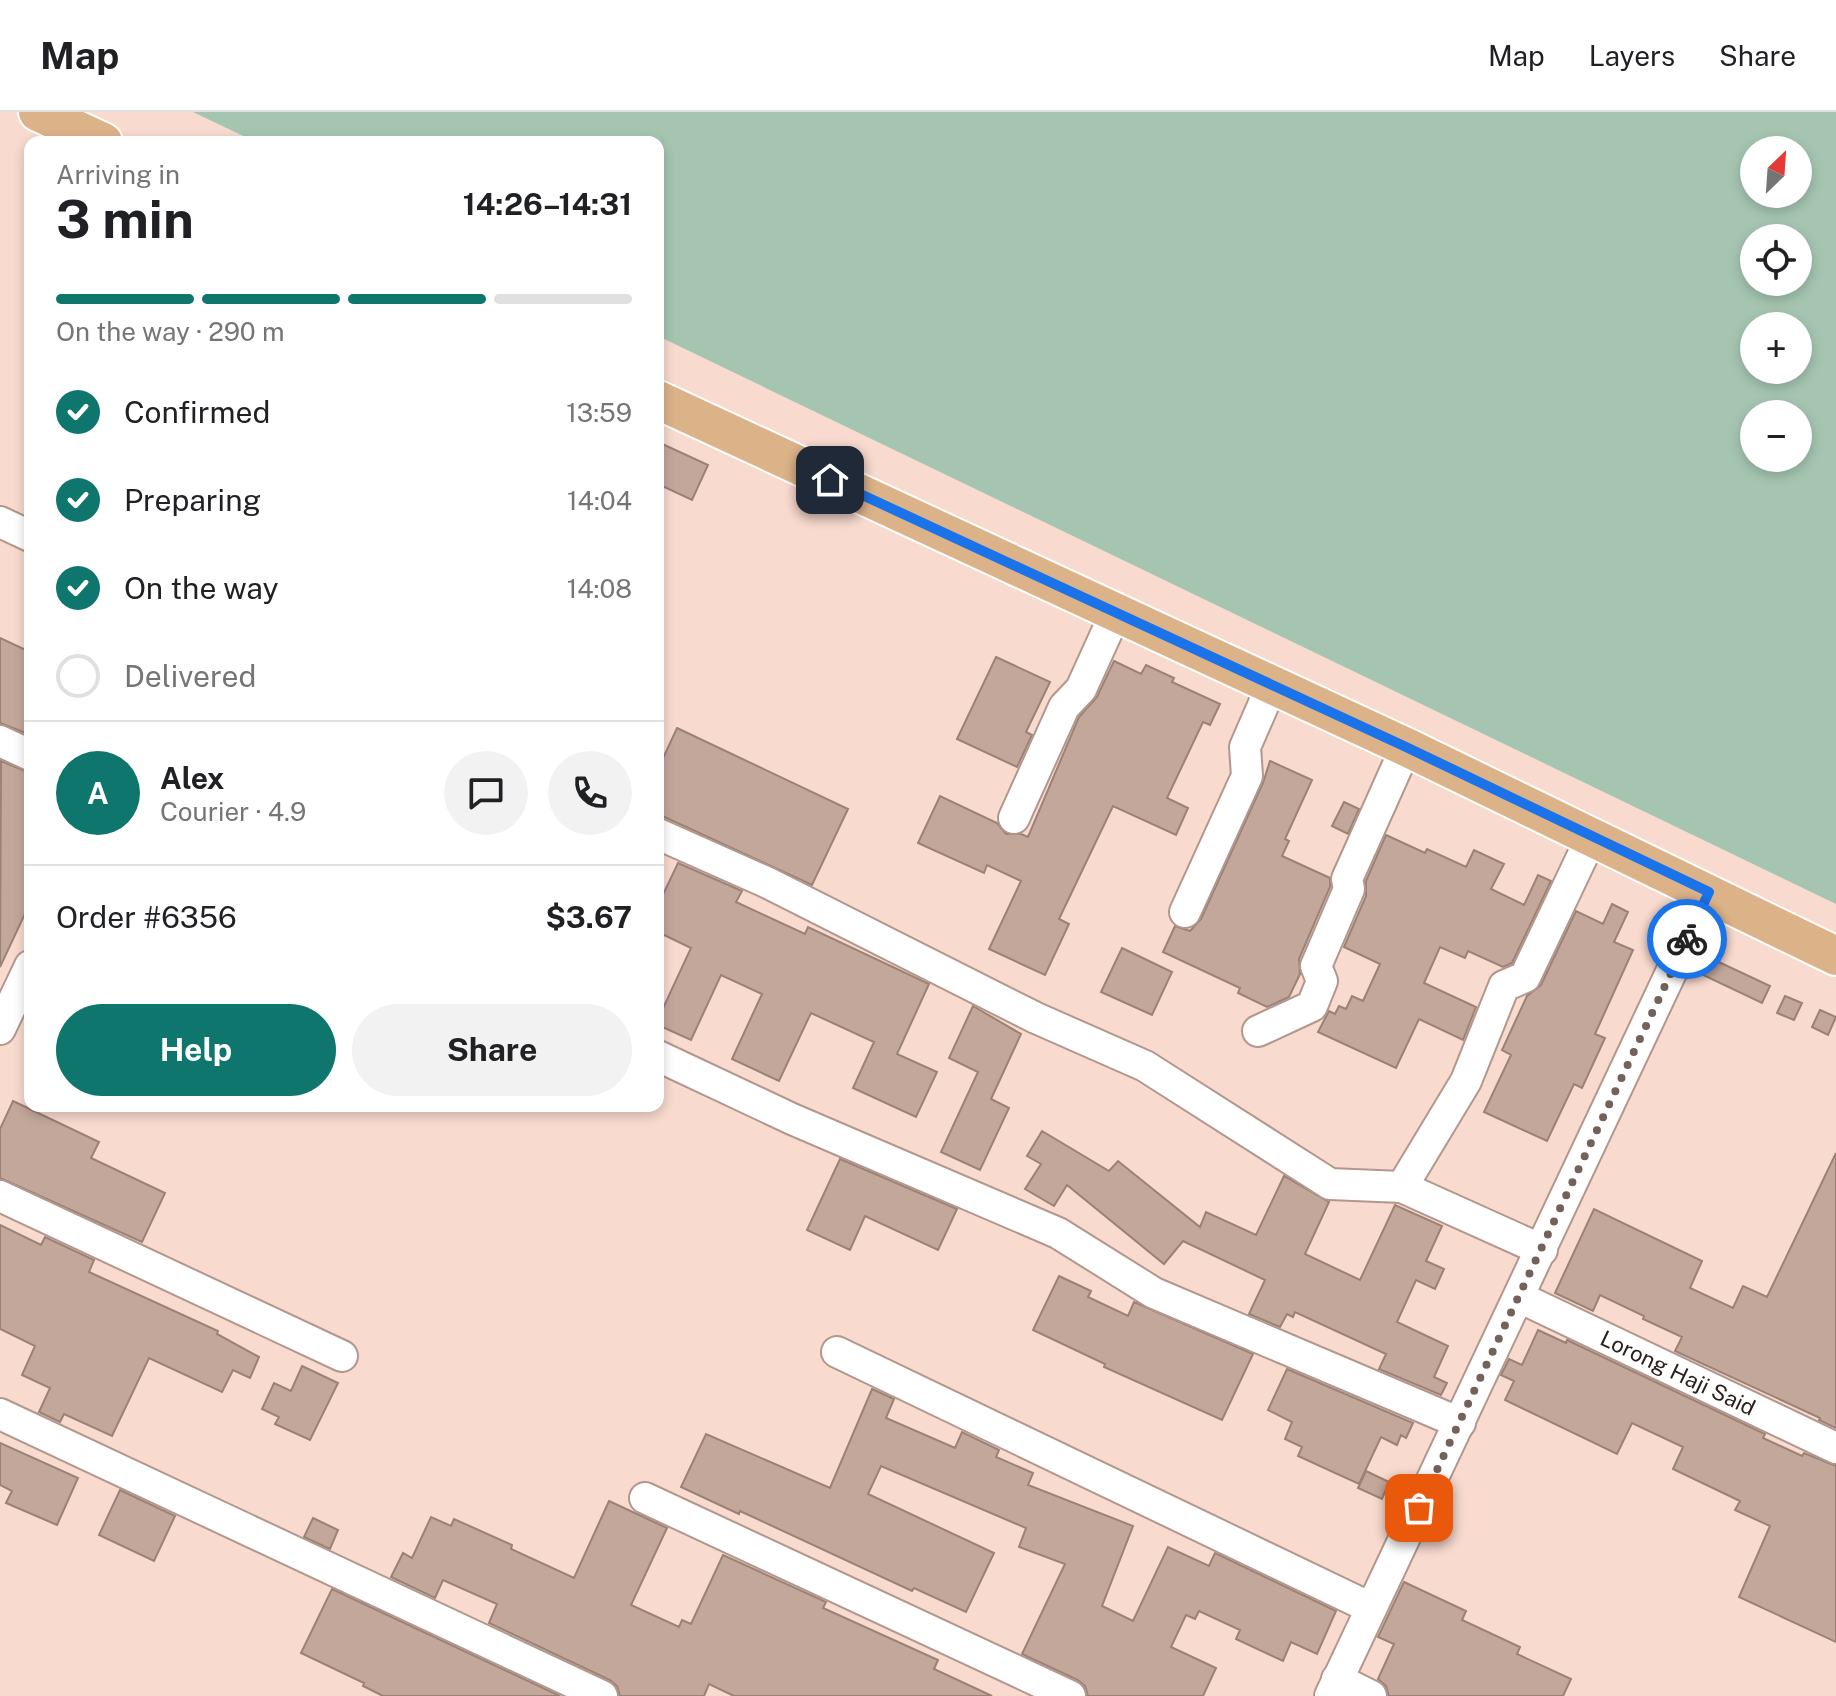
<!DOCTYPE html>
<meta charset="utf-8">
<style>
body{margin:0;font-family:"Public Sans",sans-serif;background:#f2f2f2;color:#202124;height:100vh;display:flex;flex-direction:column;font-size:30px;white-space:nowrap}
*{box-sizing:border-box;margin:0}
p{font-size:26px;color:#757577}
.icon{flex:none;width:44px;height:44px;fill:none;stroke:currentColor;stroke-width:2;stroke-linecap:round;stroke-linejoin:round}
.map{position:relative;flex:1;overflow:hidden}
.side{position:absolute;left:24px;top:24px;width:640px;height:976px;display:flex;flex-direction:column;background:#fff;border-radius:16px;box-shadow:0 4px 12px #0003}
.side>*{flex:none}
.needle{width:52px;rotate:25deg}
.controls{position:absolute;left:1740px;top:24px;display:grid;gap:16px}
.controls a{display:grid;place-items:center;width:72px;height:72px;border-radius:50%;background:#fff;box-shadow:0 4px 12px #0003;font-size:40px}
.pin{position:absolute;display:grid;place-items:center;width:68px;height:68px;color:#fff;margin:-34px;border-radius:16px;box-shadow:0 4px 12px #0006}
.courier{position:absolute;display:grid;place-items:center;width:80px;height:80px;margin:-40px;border:6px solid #1a73e8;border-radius:50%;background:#fff;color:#222;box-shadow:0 2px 10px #0007}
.head em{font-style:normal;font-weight:700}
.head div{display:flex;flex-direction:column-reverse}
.head{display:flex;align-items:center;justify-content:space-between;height:136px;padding:0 32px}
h1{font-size:52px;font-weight:700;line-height:60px}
.bar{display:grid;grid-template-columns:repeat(4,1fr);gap:12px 8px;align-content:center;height:96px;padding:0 32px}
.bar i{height:10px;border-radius:6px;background:#e0e0e0}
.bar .selected{background:#0f766e}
.bar p{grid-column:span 4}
.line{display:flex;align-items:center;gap:20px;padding:0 32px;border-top:2px solid #e0e0e0}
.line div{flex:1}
.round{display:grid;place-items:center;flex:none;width:84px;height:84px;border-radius:42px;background:#f2f2f2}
ol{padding:0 32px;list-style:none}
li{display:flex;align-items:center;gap:24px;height:88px}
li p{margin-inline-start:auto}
li .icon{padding:8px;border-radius:50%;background:#0f766e;color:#fff;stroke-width:4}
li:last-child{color:#757577}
li i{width:44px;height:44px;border:4px solid #e0e0e0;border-radius:50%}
.cta{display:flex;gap:16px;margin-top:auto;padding:16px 32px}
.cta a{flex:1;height:92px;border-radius:48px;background:#0f766e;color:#fff;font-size:32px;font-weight:700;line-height:92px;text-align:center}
.cta a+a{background:#f2f2f2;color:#202124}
header{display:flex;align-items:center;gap:48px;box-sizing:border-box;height:112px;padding:0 40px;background:#fff;border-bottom:2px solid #e0e0e0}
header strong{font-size:38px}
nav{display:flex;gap:44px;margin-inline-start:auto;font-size:28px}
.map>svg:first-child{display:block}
.green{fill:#a5c5b1;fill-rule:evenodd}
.building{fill:#c3a79b;stroke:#9b8176;stroke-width:2}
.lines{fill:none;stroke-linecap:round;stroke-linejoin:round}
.minor-casing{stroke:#b3978c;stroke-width:34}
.major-casing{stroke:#fff;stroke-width:42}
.minor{stroke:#fff;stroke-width:30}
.major{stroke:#dcb289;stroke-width:38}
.done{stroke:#73615a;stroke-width:8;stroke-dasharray:0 14.4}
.route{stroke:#1a73e8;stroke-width:10}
.labels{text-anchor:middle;stroke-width:7;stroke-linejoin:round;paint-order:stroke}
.street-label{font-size:22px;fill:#2b201c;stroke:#fdebe3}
</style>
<header>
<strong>Map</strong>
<nav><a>Map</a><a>Layers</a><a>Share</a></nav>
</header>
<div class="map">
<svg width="1836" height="1584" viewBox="0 0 1836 1584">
<rect width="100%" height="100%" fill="#f8dace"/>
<path class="green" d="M193 0H1836V792L658 224V30H256ZM1754 38H1798V82H1754ZM1754 126H1798V170H1754ZM1754 214H1798V258H1754ZM1754 302H1798V346H1754Z"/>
<path class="building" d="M658 330 708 353 692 388 658 372Z
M0 526 30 540V617L28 622 0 611Z
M996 545 1050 570 1026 620 1032 623 1017 655 957 627Z
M1114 549 1141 562 1146 553 1174 566 1172 570 1220 592 1210 613 1203 610 1167 686 1188 696 1176 723 1113 694 1059 807 1069 812 1045 863 989 837 1021 769 987 753 984 761 918 731 940 684 997 711 1006 722H1021L1028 725 1079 605 1097 585Z
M677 616 848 697 812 773 658 702V657Z
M1 649 30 661V791L0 855Z
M1270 649 1312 668 1285 727 1289 729 1282 744 1330 766V775L1299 847 1300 862 1289 885 1267 895 1238 881 1240 876 1163 840 1175 814 1190 819 1201 807 1263 671Z
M1344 690 1359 697 1348 722 1332 714Z
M1386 723 1425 741 1427 737 1466 755 1474 738 1504 752 1491 777 1524 793 1538 763 1551 769 1512 851 1503 855 1468 839 1465 846 1440 835 1424 871 1476 895 1463 928 1419 907 1396 956 1318 920 1329 899 1335 902 1339 894 1346 897 1352 884 1363 889 1380 852 1344 835 1366 784V769Z
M678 751 742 779 736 790 805 822 808 815 929 872 897 942 937 960 916 1005 853 976 874 930 811 901 779 969 732 947 762 882 721 863 691 928 658 913V907L691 836 658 820V793Z
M1612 792 1628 800 1614 830 1633 838 1595 922 1605 926 1582 976 1574 972 1547 1029 1484 1000 1511 943 1502 938 1527 884 1541 873 1576 799 1603 812Z
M1122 836 1172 860 1152 903 1101 880Z
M1706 844 1770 874 1762 891 1699 861Z
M1785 884 1802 891 1794 908 1777 901Z
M973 894 1021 922 991 987 1009 996 980 1058 941 1040 978 960 949 946Z
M1820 898 1836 905 1828 923 1812 915Z
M13 989 99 1030 91 1046 165 1081 142 1130 0 1066V1017Z
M1042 1019 1109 1059 1118 1049 1200 1115 1206 1100 1256 1123 1284 1064 1329 1090 1305 1142 1360 1168 1395 1093 1442 1114 1426 1149 1444 1157 1435 1177 1416 1168 1397 1210 1448 1234 1434 1265 1447 1271 1441 1283 1379 1257 1386 1242 1295 1200 1293 1205 1287 1202 1280 1215 1249 1202 1265 1168 1183 1129 1164 1152 1067 1073 1054 1094 1025 1077 1041 1052 1027 1044Z
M1836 1041V1316L1819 1308 1820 1306 1675 1239 1682 1225 1643 1207 1644 1204 1600 1183 1593 1199 1555 1181 1594 1097 1702 1149 1690 1176 1733 1196 1743 1174 1767 1185Z
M840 1047 957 1097 938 1138 865 1104 850 1138 807 1118Z
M0 1113 41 1133 45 1125 94 1148 89 1160 218 1219 217 1222 259 1245 250 1266 233 1258 222 1280 149 1246 112 1324 64 1302 60 1310 39 1300 50 1276 22 1263 35 1234 0 1217Z
M1059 1164 1091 1179 1088 1185 1128 1204 1134 1190 1253 1242 1222 1308 1104 1255 1105 1252 1033 1218Z
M1538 1218 1566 1231 1567 1228 1765 1322 1763 1326 1802 1344 1804 1341 1836 1354V1530L1739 1485 1770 1414 1735 1398 1740 1389 1673 1357 1683 1335 1632 1311 1617 1342 1505 1288 1514 1269 1501 1263 1509 1247 1522 1253Z
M302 1254 338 1271 310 1328 275 1312 279 1305 262 1297 274 1271 291 1279Z
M1287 1257 1413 1311 1406 1326 1401 1323 1397 1333 1381 1325 1359 1372 1298 1344 1302 1335 1285 1327 1292 1310 1268 1298Z
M872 1277 894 1287 886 1306 955 1336 962 1320 999 1338 996 1345 1033 1361 1028 1373 1133 1414 1102 1494 1133 1509 1168 1435 1209 1454 1215 1441 1336 1499 1317 1542 1291 1530 1283 1549 1236 1527 1240 1518 1199 1499 1195 1507 1186 1503 1171 1535 1216 1556 1203 1584H1088L1085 1574 1078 1568 1022 1542 1065 1452 1019 1435 1026 1416 881 1354 868 1382 994 1441 966 1500 914 1476 912 1479 740 1399 739 1402 681 1375 706 1322 830 1376Z
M0 1331 78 1366 57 1413 6 1391 12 1379 0 1373Z
M1366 1359 1389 1370 1382 1387 1358 1376Z
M120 1378 175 1404 154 1449 99 1423Z
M609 1389 667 1416 631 1493 679 1515 682 1508 691 1512 723 1443 826 1490 823 1496 938 1548 934 1557 992 1584H734L709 1572 704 1584H620L617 1574 610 1568 489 1511 497 1492 443 1468 435 1486 391 1465 403 1441 412 1446 431 1405 451 1414 454 1407 512 1433 511 1437 574 1466Z
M313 1406 338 1418 330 1437 304 1425Z
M1404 1470 1466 1499 1462 1508 1520 1535 1517 1542 1571 1567 1563 1584H1389L1386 1574 1378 1567 1394 1532 1378 1525Z
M332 1477 560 1584H383L363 1574 364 1571 301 1541Z"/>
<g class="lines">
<g class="minor-casing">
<g id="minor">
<path d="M0 410 30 424"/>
<path d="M0 629 30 643"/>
<path d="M1014 706 1064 595 1081 577 1116 500"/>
<path d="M658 722 766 770 1036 906 1145 954 1330 1072 1402 1075 1542 1138"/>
<path d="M1185 800 1247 664 1245 635 1272 573"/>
<path d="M0 917 30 854"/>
<path d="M1258 919 1312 894 1322 869 1316 854 1349 777 1347 767 1406 635"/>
<path d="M658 944 792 1007 1058 1121 1154 1181 1460 1311"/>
<path d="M1402 1075 1466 969 1504 874 1525 865 1592 724"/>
<path d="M0 1084 342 1244"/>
<path id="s1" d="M1519 1185 1836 1336"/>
<path d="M837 1240 1371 1496"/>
<path d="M0 1302 602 1584"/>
<path d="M645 1386 1070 1584"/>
<path d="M1337 1567 1371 1584"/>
<path d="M1330 1584 1709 780"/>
</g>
</g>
<g class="major-casing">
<path id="major" d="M38 0 103 30
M658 288 1406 635 1836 844"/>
</g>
<use href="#minor" class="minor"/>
<use href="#major" class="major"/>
</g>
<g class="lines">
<path class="done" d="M1419 1396 1687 827"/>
<path class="route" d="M830 368 1406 635 1709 780 1687 827"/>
</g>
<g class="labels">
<g class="street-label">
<text dy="8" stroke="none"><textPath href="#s1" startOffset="176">Lorong Haji Said</textPath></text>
</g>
</g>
</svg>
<div class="controls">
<a><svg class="needle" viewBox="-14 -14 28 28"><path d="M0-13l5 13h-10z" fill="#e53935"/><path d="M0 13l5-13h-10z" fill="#757577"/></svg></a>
<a><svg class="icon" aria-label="locate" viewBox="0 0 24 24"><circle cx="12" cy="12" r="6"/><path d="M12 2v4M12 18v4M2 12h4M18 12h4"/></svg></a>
<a>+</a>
<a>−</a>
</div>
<div class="pin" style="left:1419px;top:1396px;background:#ea580c"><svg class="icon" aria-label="bag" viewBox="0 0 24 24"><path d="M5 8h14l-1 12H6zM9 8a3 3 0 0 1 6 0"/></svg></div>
<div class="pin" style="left:830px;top:368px;background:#1f2937"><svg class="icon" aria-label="home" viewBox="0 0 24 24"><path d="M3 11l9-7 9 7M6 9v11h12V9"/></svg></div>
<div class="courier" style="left:1687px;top:827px"><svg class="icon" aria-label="bike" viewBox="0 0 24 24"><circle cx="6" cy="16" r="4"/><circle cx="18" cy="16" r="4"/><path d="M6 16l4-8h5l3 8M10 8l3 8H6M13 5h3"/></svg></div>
<section class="side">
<div class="head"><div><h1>3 min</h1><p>Arriving in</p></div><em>14:26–14:31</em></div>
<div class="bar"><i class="selected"></i><i class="selected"></i><i class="selected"></i><i></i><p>On the way · 290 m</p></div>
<ol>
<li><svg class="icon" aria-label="check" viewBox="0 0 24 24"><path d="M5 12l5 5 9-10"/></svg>Confirmed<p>13:59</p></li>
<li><svg class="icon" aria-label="check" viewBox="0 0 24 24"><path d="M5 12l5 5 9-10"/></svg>Preparing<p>14:04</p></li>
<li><svg class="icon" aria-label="check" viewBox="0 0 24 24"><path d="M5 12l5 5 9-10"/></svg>On the way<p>14:08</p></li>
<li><i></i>Delivered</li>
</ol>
<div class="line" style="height:144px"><b class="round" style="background:#0f766e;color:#fff">A</b><div><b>Alex</b><p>Courier · 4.9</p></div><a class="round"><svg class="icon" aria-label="chat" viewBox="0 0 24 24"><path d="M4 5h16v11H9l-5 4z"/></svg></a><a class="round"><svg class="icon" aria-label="phone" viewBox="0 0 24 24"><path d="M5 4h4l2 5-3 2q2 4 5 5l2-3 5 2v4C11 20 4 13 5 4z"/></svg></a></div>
<div class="line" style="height:104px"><div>Order #6356</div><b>$3.67</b></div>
<div class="cta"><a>Help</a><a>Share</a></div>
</section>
</div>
